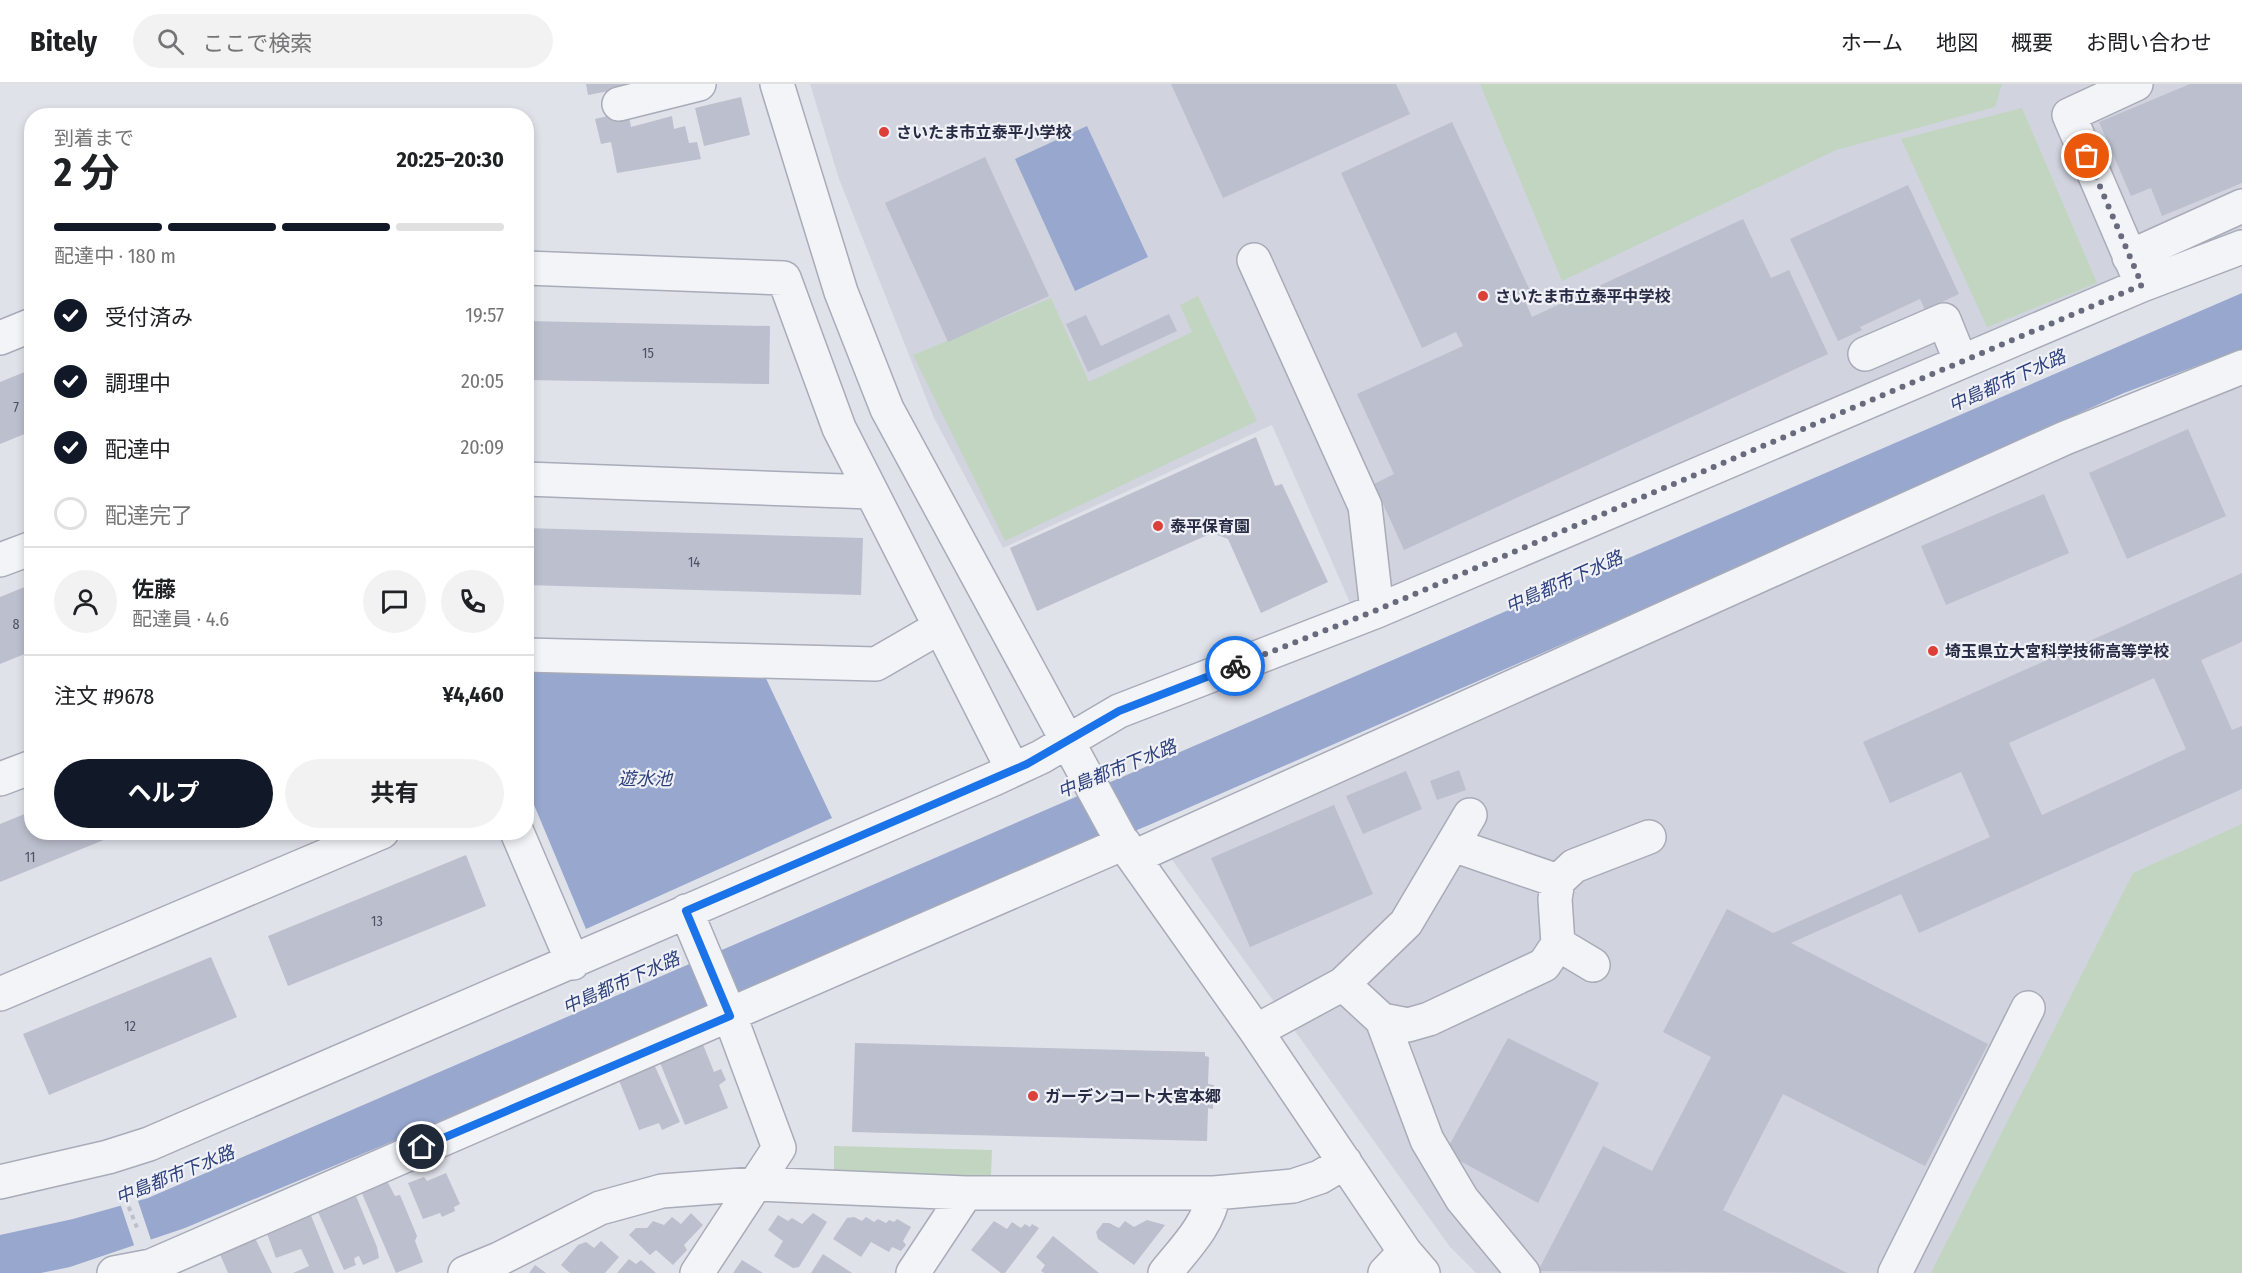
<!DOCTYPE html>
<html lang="ja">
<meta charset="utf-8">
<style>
body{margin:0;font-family:"Fira Sans Condensed","Noto Sans JP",sans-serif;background:#f2f2f2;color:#202124;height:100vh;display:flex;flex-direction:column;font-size:22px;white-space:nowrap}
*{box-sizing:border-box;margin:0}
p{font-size:20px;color:#757577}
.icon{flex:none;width:33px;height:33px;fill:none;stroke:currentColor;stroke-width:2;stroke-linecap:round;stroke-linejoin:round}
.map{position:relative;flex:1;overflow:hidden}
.sheet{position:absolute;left:24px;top:24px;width:510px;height:732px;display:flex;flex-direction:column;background:#fff;border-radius:24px;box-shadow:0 3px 9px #0003}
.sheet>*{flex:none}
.pin{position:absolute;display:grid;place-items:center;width:51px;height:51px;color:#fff;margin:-26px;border:3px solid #fff;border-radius:50%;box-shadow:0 2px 6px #0007}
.courier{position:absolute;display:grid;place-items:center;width:60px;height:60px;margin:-30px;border:4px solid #1a73e8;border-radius:50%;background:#fff;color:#222;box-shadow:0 2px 8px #0007}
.headline em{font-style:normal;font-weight:700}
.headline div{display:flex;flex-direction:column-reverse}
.headline{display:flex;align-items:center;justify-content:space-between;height:102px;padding:0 30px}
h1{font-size:39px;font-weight:700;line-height:45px}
.bar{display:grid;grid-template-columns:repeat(4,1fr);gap:9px 6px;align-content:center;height:72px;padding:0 30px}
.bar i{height:8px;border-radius:4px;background:#e0e0e0}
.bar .current{background:#111827}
.bar p{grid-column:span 4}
.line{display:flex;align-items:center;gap:15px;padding:0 30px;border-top:2px solid #e0e0e0}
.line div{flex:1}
.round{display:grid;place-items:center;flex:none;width:63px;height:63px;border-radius:32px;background:#f2f2f2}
ol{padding:0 30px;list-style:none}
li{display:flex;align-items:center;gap:18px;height:66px}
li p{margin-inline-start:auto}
li .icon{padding:6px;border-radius:50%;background:#111827;color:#fff;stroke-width:4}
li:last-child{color:#757577}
li i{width:33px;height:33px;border:3px solid #e0e0e0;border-radius:50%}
.action{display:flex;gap:12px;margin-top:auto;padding:12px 30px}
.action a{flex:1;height:69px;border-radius:36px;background:#111827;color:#fff;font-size:24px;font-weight:700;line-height:69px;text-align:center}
.action a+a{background:#f2f2f2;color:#202124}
header{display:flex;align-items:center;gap:36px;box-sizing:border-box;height:84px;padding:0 30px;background:#fff;border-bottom:2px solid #e0e0e0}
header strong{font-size:28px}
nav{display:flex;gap:33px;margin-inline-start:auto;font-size:21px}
.search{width:420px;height:54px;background:#f2f2f2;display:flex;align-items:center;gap:15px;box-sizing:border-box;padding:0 21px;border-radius:33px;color:#757577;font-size:22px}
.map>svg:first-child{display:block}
.built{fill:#d1d4df}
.green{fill:#c1d5c0}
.water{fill:#97a7ce}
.pier{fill:#e0e2ea}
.building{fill:#bcbfcd;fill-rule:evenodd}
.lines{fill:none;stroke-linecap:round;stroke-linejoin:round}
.minor-casing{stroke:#a8abb8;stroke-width:36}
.path{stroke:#bec0c9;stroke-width:4;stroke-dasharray:4.5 4.5;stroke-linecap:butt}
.minor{stroke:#f3f4f8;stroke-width:33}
.done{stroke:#686b7d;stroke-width:6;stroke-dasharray:0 10.8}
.route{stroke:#1a73e8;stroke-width:8}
.poi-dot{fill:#db4139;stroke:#eff1f7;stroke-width:2}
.labels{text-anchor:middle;stroke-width:4.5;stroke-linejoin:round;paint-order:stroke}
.number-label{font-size:14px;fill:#4c5066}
.poi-label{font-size:16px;font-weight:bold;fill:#272b43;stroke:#eff1f7;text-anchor:start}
.water-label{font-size:18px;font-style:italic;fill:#2d407b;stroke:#eff1f7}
</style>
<header>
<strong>Bitely</strong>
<div class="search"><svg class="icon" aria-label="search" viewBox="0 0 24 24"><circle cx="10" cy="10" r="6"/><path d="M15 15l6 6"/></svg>ここで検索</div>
<nav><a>ホーム</a><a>地図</a><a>概要</a><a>お問い合わせ</a></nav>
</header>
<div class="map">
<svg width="2242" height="1189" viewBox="0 0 2242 1189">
<rect width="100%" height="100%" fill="#e0e2ea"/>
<path class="built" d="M810 0H2242V144L1351 521 1272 341 1003 464 934 334 839 95Z
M2242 299V1189H1476L1450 1163 1170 773 2060 372Z"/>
<path class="green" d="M1480 0H2002L1995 23 1836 66 1562 197Z
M2022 24 2097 199 1987 243 1901 55Z
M1198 212 1257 337 1005 457 913 271 1051 214 1089 298 1192 248 1180 221Z
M2242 740V1189H1931L2133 789Z
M834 1062 992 1066 991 1092 834 1088Z"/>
<path class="water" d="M1087 42 1148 173 1075 207 1015 75Z
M2242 209V265L2124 309 1668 514 1149 741 185 1144 70 1183 41 1189H0V1151L73 1135 148 1114Z
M526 577 762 586 832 734 586 845 527 704Z"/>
<path class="pier" d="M137 1114 152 1159 135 1164 120 1119Z"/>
<path class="building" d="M586 0H624L625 4 588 11Z
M1171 0H1396L1410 30 1223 114Z
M2190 0H2242V99L2162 132 2151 104 2131 112 2099 38Z
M741 13 750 51 704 62 695 24Z
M616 30 629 33 631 43 672 32 674 45 685 42 689 59 697 58 701 75 617 89 611 58 601 60 595 35Z
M1452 38 1533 213 1525 217 1532 233 1743 135 1771 194 1789 186 1828 270 1404 466 1374 400 1394 390 1357 310 1463 262 1456 248 1422 264 1341 89Z
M985 73 1049 212 948 258 885 119Z
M1908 101 1959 210 1925 226 1920 215 1860 243 1862 246 1838 257 1790 155Z
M1169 230 1177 247 1088 288 1066 240 1086 231 1101 262Z
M526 237 770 242 769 300 526 296Z
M32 285V347L0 360V298Z
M2188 345 2226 432 2127 475 2089 389Z
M1256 353 1275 402 1282 400 1328 498 1261 529 1228 455 1212 449 1037 527 1010 464Z
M2044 410 2069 469 1946 521 1921 462Z
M526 444 863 454 861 511 526 501Z
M2242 489V558L2201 576 2232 646 2242 642V705L1919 849 1901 810 1791 859 1988 960 1925 1082 1783 1010 1723 1126 1847 1189 1538 1187 1603 1062 1652 1087 1711 973 1663 948 1727 825 1773 849 1990 753 1961 688 1890 719 1863 658ZM2154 594 2186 665 2042 731 2009 659Z
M32 500V567L0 580V513Z
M1459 686 1466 706 1437 716 1430 697Z
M1406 687 1422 725 1363 750 1346 712Z
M1334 721 1373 810 1250 863 1211 774Z
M32 727V748L121 749 0 798V740Z
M466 771 486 822 288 902 268 852Z
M211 873 237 933 49 1011 23 950Z
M1508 954 1599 999 1538 1119 1445 1069Z
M702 958 714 988 721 985 726 996 719 1001 728 1024 685 1041 659 976Z
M855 959 1205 968V972L1209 973 1208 1000 1214 1001 1213 1025 1208 1024 1207 1057 852 1048Z
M653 978 680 1038 662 1046 659 1039 639 1046 618 994Z
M446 1089 460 1120 454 1123 455 1127 442 1133 440 1129 423 1135 408 1099 424 1093 427 1097Z
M387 1097 395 1112 400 1111 417 1152 415 1157 423 1178 396 1189 361 1107Z
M356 1112 377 1163 379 1174 363 1181 359 1172 356 1173 354 1175 356 1181 344 1186 318 1128Z
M310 1129 334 1189H293L309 1182 301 1165 276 1174 266 1147Z
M691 1129 703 1141 684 1161 687 1166 673 1181 656 1166 650 1171 629 1151 636 1144H647L653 1137 664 1141 672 1133 681 1140Z
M813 1129 827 1138 799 1183 793 1184 774 1172 783 1157 768 1146 778 1131 788 1137 792 1134 802 1140Z
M854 1133 862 1137 866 1133 874 1138 878 1135 886 1139 889 1136 894 1138 897 1135 911 1143 903 1157 906 1161 901 1167 892 1163 889 1168 871 1158 861 1173 833 1155 847 1134Z
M1147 1136 1165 1141 1134 1181 1098 1155 1096 1148 1103 1139H1109L1119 1144 1125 1137 1134 1143Z
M994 1137 1007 1145 1012 1138 1021 1144 1025 1140 1030 1143 1032 1140 1039 1144 1005 1189H1001L971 1166Z
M254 1152 272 1189H228L219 1168Z
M1053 1152 1099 1189H1044L1041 1187 1045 1181 1036 1173Z
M601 1157 619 1173 605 1189H570L561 1181 578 1161 586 1158 594 1164Z
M823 1170 852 1189H811Z
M629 1175 636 1180 641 1176 656 1189H617Z
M742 1176 763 1189H733Z
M535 1181 546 1189H529Z"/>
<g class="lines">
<g class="minor-casing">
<path id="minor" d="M777 0 841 208 887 325 1121 756 1256 947 1405 1168 1423 1189
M2136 0 2069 31 2142 201
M619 20 699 0
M2129 173 2242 122
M526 184 784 194 839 344 1013 686
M0 254 32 241
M1865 270 1944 236 1961 278
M526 395 871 408
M0 476 32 464
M1377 527 2142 201 2242 163
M526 571 876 580 940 543
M0 695 32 683
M517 748 573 879
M1453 761 1558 797
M1134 773 2065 354 2242 283
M686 827 730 932 779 1064 697 1189
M1558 860 1593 881
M1343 900 1382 936 1408 941 1429 935 1544 881 1558 860 1555 815 1558 797 1574 782 1649 753
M0 910 382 748
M1382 936 1427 1056 1462 1115 1523 1189
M1256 947 1343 900 1406 839 1470 731
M0 1098 108 1073 149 1060 996 694 1041 673 1119 627 1377 527 1365 422 1254 176
M114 1189 151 1182 1124 759
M465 1189 499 1175 600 1124 662 1107 755 1100 966 1109H1214L1293 1102 1320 1093 1345 1078
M913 1189 966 1109
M1165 1189C1185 1164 1209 1141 1214 1109
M1385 1189 1405 1168
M1895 1189 2028 924"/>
</g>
<path class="path" d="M122 1106 138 1146"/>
<use href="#minor" class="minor"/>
</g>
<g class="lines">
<path class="done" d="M1235 582 1377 526 2142 201 2087 72"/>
<path class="route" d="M422 1063 730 932 686 827 1027 680 1119 627 1235 582"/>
</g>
<g class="poi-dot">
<circle cx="884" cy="48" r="6"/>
<circle cx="1483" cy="212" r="6"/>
<circle cx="1158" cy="442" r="6"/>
<circle cx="1933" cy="567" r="6"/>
<circle cx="1033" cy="1012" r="6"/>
</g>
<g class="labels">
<g class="number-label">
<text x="648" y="274">15</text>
<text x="16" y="328">7</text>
<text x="694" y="483">14</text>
<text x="16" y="545">8</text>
<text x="30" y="778">11</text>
<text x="377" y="842">13</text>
<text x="130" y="947">12</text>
</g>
<g class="poi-label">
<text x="896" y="54">さいたま市立泰平小学校</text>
<text x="1495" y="218">さいたま市立泰平中学校</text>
<text x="1170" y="448">泰平保育園</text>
<text x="1945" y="573">埼玉県立大宮科学技術高等学校</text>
<text x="1045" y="1018">ガーデンコート大宮本郷</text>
</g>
<g class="water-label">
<text transform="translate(2007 297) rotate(-24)" y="6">中島都市下水路</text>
<text transform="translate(1564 498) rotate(-24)" y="6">中島都市下水路</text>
<text transform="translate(1117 685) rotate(-22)" y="6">中島都市下水路</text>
<text x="645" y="701">遊水池</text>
<text transform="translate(621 899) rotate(-24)" y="6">中島都市下水路</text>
<text transform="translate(175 1091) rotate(-22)" y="6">中島都市下水路</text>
</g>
</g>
</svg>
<div class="pin" style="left:2087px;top:72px;background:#ea580c"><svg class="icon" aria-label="bag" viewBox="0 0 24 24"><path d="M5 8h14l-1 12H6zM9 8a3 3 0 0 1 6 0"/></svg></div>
<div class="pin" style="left:422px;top:1063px;background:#1f2937"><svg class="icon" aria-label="home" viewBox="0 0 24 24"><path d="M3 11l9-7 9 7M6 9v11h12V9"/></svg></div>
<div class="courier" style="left:1235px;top:582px"><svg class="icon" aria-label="bike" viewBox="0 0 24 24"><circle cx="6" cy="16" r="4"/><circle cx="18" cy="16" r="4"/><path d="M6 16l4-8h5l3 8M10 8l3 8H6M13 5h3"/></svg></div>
<section class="sheet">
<div class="headline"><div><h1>2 分</h1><p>到着まで</p></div><em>20:25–20:30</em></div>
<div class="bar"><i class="current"></i><i class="current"></i><i class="current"></i><i></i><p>配達中 · 180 m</p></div>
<ol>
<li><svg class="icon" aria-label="check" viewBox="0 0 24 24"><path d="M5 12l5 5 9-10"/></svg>受付済み<p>19:57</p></li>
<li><svg class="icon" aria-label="check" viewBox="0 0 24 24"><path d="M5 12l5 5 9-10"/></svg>調理中<p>20:05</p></li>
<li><svg class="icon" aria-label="check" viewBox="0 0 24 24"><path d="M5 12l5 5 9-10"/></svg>配達中<p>20:09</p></li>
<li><i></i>配達完了</li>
</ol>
<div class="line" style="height:108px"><a class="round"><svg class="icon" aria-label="person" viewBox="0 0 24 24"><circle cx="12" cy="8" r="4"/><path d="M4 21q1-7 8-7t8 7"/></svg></a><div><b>佐藤</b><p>配達員 · 4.6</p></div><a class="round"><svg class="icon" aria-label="chat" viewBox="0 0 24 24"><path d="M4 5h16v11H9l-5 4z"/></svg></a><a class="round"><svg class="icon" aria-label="phone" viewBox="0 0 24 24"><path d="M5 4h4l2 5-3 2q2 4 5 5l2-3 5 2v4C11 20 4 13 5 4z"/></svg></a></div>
<div class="line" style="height:78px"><div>注文 #9678</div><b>¥4,460</b></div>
<div class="action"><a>ヘルプ</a><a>共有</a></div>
</section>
</div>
